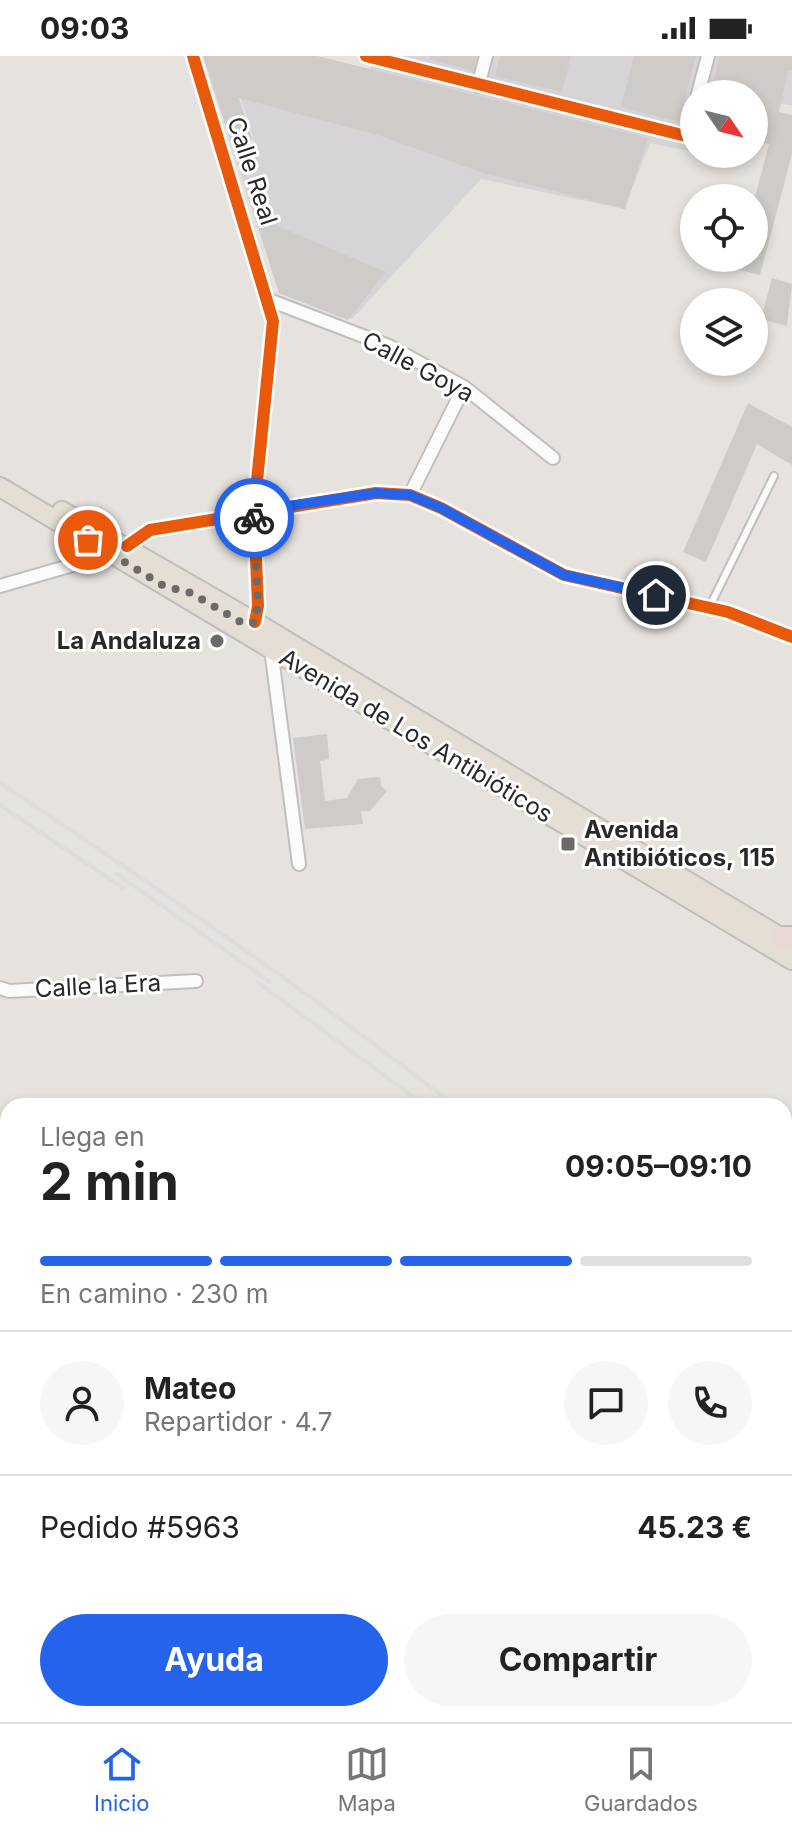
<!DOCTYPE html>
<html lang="es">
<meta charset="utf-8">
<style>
body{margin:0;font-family:Inter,sans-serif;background:#f6f6f6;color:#222;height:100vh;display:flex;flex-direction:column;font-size:30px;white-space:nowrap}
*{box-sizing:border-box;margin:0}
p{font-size:26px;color:#767676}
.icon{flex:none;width:44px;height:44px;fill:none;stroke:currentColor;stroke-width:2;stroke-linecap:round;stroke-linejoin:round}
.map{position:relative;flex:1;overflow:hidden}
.side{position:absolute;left:0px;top:1042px;width:792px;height:624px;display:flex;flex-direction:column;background:#fff;border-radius:24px 24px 0 0;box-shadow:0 4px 12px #0003}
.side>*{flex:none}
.needle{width:52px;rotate:125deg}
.fabs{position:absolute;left:680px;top:24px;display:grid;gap:16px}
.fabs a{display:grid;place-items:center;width:88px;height:88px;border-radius:50%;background:#fff;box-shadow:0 4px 12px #0003;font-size:40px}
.pin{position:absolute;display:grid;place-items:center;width:68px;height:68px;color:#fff;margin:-34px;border:4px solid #fff;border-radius:50%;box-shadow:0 2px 8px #0007}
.courier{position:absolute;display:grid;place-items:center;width:80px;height:80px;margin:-40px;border:6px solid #2563eb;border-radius:50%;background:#fff;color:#222;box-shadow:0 2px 10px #0007}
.head em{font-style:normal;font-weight:700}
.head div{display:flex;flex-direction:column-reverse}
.head{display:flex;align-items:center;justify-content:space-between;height:136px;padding:0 40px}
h1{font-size:52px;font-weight:700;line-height:60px}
.bar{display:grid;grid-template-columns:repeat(4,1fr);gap:12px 8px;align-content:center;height:96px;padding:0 40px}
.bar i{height:10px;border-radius:6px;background:#e0e0e0}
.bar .selected{background:#2563eb}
.bar p{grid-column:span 4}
.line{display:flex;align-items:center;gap:20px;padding:0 40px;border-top:2px solid #e0e0e0}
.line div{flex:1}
.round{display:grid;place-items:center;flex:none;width:84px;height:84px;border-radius:42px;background:#f6f6f6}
.action{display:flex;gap:16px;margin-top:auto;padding:16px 40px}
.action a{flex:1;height:92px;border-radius:48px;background:#2563eb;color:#fff;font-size:32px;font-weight:700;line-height:92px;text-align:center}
.action a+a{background:#f6f6f6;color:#222}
.status{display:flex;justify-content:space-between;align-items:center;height:56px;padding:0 40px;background:#fff;direction:ltr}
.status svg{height:22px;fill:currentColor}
.dock{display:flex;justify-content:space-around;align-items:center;height:112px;border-top:2px solid #e0e0e0;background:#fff;font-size:22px;color:#767676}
.dock a{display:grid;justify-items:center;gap:4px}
.dock .selected{color:#2563eb}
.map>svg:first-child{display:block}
.industrial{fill:#d6d4d6}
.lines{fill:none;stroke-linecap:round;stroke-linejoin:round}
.canal{stroke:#98d9e3;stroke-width:14}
.building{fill:#cecbc8}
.service-casing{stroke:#c0bfc0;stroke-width:10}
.minor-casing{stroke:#c0bfc0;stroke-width:16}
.tertiary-casing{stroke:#c0bfc0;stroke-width:18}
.primary-casing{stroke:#bfbebc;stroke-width:22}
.motorway-casing{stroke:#bfbebc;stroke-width:26}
.service{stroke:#fbfbfa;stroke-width:6}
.minor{stroke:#fbfbfa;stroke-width:12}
.tertiary{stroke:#fbfbfa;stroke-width:14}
.primary{stroke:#e4ded4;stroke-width:18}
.motorway{stroke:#e7dad4;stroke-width:22}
.rail{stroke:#ddddde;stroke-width:4}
.cycleway-casing{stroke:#fff;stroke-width:17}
.cycleway{stroke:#e8590c;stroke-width:12}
.done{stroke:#6b6a68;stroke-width:8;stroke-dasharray:0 14.4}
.route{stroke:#2563eb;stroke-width:10}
.poi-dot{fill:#6b6a68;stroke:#fff;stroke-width:3}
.labels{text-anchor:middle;stroke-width:6;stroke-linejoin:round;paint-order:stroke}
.street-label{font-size:24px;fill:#292929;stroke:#fff}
.poi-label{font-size:24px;font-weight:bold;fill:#292929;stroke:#fff;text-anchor:end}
</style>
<div class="status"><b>09:03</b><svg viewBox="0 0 49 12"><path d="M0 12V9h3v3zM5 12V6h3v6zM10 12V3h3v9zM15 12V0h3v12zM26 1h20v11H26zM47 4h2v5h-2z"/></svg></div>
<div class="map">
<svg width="792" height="1666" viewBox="0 0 792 1666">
<rect width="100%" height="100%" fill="#e6e2de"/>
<path class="industrial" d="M283 0 371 13V0H792V49L770 47 754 89V38H694V96L650 87 624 153 481 123 352 263 279 237 235 101 257 93 229 7Z"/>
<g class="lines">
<path class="canal" d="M0 1430 8 1433
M233 1666 236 1658"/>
</g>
<path class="building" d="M203 0H317L648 82 625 153 483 117 381 80 239 42 252 83 248 91 234 96Z
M430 0H477L473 15 429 3Z
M500 0H571L562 36 495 20Z
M634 0H696L679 66 621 51Z
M720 0H792V15L788 14 779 56 792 59V98L760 219 736 213 739 202H754V145L769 88 754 85V38H710Z
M255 160 301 180 386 216 348 264 279 237Z
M772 222 792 228 787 270 761 263Z
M748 347 792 371V409L757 388 706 506 683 496Z
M327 678 329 703 320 705 325 745 347 742 358 723 380 721 381 730 387 735 370 755H361L363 768 305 773 293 682Z"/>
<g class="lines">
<g class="service-casing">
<path id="service" d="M709 552 774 420
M329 1666 339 1658"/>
</g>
<g class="minor-casing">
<path id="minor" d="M193 0 273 265 254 455 258 550 255 566
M366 0 694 82
M478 30 486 0
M698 38 708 0
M687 80 694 55
M269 244 389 290 464 331 553 402
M410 439 464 331
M127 490 150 474 376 437 410 439 441 452 564 519 728 556 792 581
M0 530 111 498
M271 593 299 808
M0 932 9 935 196 925
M0 1239 8 1245"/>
</g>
<g class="tertiary-casing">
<path id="tertiary" d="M0 1100 8 1111
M457 1658 462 1666"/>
</g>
<g class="primary-casing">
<path id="primary" d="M0 431 792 904
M62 455 255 566 792 888"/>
</g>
<g class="motorway-casing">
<path id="motorway" d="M782 882H792
M784 1441 792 1416
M784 1523 792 1495
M722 1666 724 1658
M747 1666 749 1658"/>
</g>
<use href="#service" class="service"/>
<use href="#minor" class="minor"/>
<use href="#tertiary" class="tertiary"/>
<use href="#primary" class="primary"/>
<use href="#motorway" class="motorway"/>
<path class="rail" d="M0 727C155 830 308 935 455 1050
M0 749 123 832
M117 818 270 926
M257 926 426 1050
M784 1304 792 1310
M784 1324 792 1330"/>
<g class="cycleway-casing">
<path id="cycleway" d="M193 0 273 265 254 455 258 550 255 566
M366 0 694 82
M127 490 150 474 376 437 410 439 441 452 564 519 728 556 792 581"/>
</g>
<use href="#cycleway" class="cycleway"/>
</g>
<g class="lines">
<path class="done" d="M88 484 164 530 191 537 244 568 255 566 258 550 254 462"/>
<path class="route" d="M254 462V455L376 437 410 439 441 452 564 519 656 539"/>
</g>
<g class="poi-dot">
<circle cx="217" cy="585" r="8"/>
<rect x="560" y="780" width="16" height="16" rx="4"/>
</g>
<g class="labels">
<g class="street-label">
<text transform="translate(252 115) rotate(72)" y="8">Calle Real</text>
<text transform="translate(418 311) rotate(28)" y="8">Calle Goya</text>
<text transform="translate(416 680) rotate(31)" y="8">Avenida de Los Antibióticos</text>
<text transform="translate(98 930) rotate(-3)" y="8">Calle la Era</text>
</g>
<g class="poi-label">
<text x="201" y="593">La Andaluza</text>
<text x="584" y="782" text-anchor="start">Avenida<tspan x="584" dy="28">Antibióticos, 115</tspan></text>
</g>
</g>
</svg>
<div class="fabs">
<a><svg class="needle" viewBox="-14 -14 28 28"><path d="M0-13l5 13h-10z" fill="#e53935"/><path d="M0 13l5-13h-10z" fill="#767676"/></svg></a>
<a><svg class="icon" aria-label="locate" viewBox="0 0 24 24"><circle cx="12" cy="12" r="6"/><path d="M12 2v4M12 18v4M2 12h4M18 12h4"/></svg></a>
<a><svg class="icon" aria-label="layers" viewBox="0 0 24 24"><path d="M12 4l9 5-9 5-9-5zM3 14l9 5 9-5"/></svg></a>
</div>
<div class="pin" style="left:88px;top:484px;background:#ea580c"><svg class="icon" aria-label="bag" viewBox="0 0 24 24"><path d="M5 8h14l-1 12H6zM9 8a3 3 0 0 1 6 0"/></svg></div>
<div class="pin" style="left:656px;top:539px;background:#1f2937"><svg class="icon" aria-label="home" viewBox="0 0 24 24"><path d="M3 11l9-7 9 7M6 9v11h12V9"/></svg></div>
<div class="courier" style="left:254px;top:462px"><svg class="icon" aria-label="bike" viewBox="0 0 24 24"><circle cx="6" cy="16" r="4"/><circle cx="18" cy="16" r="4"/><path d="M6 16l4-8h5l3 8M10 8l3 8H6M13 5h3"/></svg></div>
<section class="side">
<div class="head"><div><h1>2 min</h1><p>Llega en</p></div><em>09:05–09:10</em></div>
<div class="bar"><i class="selected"></i><i class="selected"></i><i class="selected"></i><i></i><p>En camino · 230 m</p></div>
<div class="line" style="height:144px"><a class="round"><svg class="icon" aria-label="person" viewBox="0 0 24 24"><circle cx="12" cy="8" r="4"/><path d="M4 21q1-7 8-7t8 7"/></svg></a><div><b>Mateo</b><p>Repartidor · 4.7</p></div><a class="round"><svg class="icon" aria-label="chat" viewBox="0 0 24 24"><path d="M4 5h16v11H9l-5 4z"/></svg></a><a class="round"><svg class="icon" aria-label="phone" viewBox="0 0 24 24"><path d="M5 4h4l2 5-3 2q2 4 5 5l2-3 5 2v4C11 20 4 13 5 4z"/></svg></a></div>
<div class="line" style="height:104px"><div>Pedido #5963</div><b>45.23 €</b></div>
<div class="action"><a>Ayuda</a><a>Compartir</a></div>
</section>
</div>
<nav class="dock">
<a class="selected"><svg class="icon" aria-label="home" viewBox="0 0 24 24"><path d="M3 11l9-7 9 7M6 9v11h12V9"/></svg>Inicio</a>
<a><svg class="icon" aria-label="map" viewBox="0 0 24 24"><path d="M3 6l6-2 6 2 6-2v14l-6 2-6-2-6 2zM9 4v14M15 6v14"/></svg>Mapa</a>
<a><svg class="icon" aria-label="saved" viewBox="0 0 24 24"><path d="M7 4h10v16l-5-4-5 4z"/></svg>Guardados</a>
</nav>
